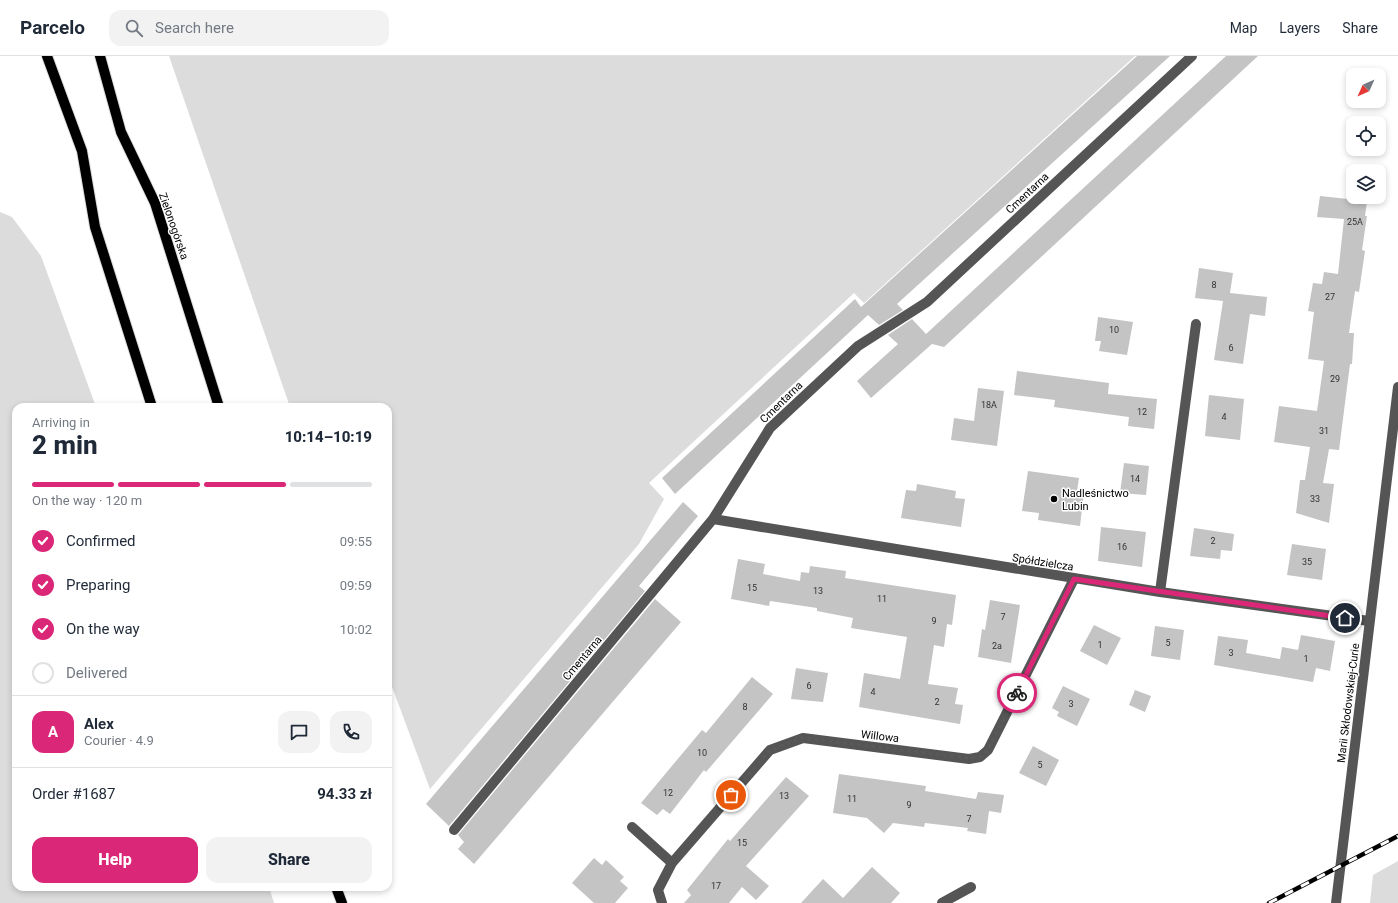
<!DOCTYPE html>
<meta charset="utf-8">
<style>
body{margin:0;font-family:Roboto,sans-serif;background:#f2f2f3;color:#1f2937;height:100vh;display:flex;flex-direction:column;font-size:15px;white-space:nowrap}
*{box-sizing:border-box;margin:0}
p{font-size:13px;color:#747a83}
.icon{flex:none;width:22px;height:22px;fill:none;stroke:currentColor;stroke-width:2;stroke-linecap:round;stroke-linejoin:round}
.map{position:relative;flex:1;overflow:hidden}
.drawer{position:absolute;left:12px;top:347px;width:380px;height:488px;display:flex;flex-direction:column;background:#fff;border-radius:12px;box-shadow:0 2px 6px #0003}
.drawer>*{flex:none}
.needle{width:26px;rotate:225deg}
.fabs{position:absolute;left:1346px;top:12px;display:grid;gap:8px}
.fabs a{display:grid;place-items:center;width:40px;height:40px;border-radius:8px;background:#fff;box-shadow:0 2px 6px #0003;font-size:20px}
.pin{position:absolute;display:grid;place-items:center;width:34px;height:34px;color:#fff;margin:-17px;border:2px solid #fff;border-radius:50%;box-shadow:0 1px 4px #0007}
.courier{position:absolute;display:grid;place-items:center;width:40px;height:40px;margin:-20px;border:3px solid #db2777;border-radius:50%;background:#fff;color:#222;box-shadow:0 1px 5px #0007}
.headline em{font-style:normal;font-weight:800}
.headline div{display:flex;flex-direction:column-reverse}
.headline{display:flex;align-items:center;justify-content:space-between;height:68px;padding:0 20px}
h1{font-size:26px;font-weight:800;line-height:30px}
.bar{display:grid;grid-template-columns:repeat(4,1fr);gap:6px 4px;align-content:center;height:48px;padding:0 20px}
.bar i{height:5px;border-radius:3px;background:#e0e1e3}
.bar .active{background:#db2777}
.bar p{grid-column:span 4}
.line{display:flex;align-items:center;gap:10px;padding:0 20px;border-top:1px solid #e0e1e3}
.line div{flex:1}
.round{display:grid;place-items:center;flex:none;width:42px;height:42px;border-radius:12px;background:#f2f2f3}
ol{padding:0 20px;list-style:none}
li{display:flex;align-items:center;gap:12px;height:44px}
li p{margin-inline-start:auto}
li .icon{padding:4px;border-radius:50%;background:#db2777;color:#fff;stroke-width:4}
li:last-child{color:#747a83}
li i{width:22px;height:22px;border:2px solid #e0e1e3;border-radius:50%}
.button{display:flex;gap:8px;margin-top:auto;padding:8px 20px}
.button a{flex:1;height:46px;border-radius:12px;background:#db2777;color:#fff;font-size:16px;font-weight:800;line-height:46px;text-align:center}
.button a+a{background:#f2f2f3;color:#1f2937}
header{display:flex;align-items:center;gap:24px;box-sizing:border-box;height:56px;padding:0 20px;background:#fff;border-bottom:1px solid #e0e1e3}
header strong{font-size:19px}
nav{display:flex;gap:22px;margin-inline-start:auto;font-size:14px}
.search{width:280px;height:36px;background:#f2f2f3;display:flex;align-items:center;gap:10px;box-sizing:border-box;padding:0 14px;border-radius:12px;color:#747a83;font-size:15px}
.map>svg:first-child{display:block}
.green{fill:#dcdcdc}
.building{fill:#c4c4c4}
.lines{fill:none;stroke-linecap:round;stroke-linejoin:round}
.major-casing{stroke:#dbdbdb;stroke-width:12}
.minor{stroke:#555;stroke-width:10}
.major{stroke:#000;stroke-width:10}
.rail-casing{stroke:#000;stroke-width:4.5}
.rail{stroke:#fff;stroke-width:3;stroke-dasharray:9;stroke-linecap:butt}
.done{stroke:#595959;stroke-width:4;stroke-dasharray:0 7.2}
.route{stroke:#db2777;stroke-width:5}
.poi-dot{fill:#000;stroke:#fff;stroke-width:1.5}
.labels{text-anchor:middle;stroke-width:3;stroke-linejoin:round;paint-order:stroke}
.number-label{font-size:9px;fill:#313131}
.street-label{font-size:11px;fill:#000;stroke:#fff}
.poi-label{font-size:11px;fill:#000;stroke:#fff;text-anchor:start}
</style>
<header>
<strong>Parcelo</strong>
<div class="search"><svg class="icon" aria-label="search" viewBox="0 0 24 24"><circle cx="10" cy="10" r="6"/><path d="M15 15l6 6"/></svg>Search here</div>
<nav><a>Map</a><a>Layers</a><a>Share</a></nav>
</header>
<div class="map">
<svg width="1398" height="847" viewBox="0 0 1398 847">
<rect width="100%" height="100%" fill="#fff"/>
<path class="green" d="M169 0H1135L864 247 854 237 649 427 664 443 639 488 430 733 388 620V351H290Z
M0 156 12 161 41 200 96 351H16V831H269L274 847H0Z
M1398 805V847H1370L1373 819Z"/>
<path class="building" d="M1137 0H1170L897 248 903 254 879 269 868 259 675 438 662 422 855 243 861 251Z
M1226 0H1258L944 291 932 288 871 342 857 325 898 288 888 279 912 263 926 278Z
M1320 140 1367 145 1365 160H1367L1362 194 1365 195 1359 236 1355 235 1349 277H1354L1352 308H1350L1339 394 1329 393 1323 427 1334 428 1329 467 1296 457 1300 424H1305L1310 391 1274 386 1279 350 1317 355 1324 305 1308 303 1314 256 1308 255 1313 227 1322 228 1324 216 1338 218 1344 163 1317 161Z
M1199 212 1233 217 1230 237 1267 241 1265 260 1250 258 1243 308 1214 304 1223 245 1195 242Z
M1098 261 1133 266 1127 299 1099 295 1101 285H1095Z
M1017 315 1109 327 1108 338 1157 343 1154 373 1128 370 1129 361 1054 351 1055 344 1014 339Z
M978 332 1004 335 997 390 951 384 954 362 974 365Z
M1209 339 1244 343 1240 384 1205 380Z
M1124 407 1149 410 1146 439 1120 437Z
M1028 415 1079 422 1077 435 1084 436 1080 470 1038 464 1039 457 1022 455Z
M917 428 956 435 955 442 965 443 961 471 901 462 906 434 916 435Z
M683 446 698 460 639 530 645 535 449 770 426 748Z
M1101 471 1146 476 1142 511 1098 505Z
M1194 472 1234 478 1232 495 1221 494 1220 503 1190 500Z
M1292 488 1326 493 1322 524 1287 519Z
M738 503 765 508 763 518 800 525 801 516 809 517 810 510 846 515 845 522 956 539 952 569 947 568 944 591 934 589 928 628 958 632 955 648 963 649 960 668 859 651 864 617 900 623 907 581 851 572 853 562 817 555V552L770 545 769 550 731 543Z
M655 543 681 566 474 808 458 793 464 786 458 779Z
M990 544 1020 549 1011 607 978 601 982 573 985 574Z
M1094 569 1121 582 1107 609 1080 595Z
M1155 570 1184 574 1180 604 1151 600Z
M1301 579 1335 585 1330 615 1316 612 1313 626 1214 609 1218 580 1248 584 1246 597 1280 603 1282 591 1298 594Z
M796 612 828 617 823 646 791 643Z
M752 621 773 638 706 716 704 714 670 758 663 753 657 759 641 747 702 674 706 677Z
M1063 630 1090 643 1077 670 1057 660 1059 656 1052 652Z
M1135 634 1151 640 1145 656 1129 649Z
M1033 690 1059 704 1046 730 1019 717Z
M839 718 926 730 925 735 976 743 978 736 1004 739 1001 757 989 755 986 778 967 775 968 772 925 767 924 771 893 767 884 777 867 762 833 757Z
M786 721 809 740 746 810 769 830 756 844 742 831 729 847H684L691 839 687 834 728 783 730 785Z
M594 802 602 809 606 804 624 821 620 825 628 832 615 847H594L572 827Z
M872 811 900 837 891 847H801L823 823 843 842Z"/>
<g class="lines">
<g class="major-casing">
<path id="major" d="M47 0 82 95 95 171 152 351
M100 0 121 76 155 147 219 351
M336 831 342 847"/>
</g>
<path class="minor" d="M713 463 1160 536 1369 565
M1160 536 1196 268
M632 771 672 807
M454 774 713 463 770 372 858 290 927 246 1192 0
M662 847 658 834 672 807 770 694 803 682 969 703 980 701 988 694 1074 523
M942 847 971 831
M1336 847 1398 331"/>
<use href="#major" class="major"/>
<g class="rail-casing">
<path id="rail" d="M1269 847 1398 780"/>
</g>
<use href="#rail" class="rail"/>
</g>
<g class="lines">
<path class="done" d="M731 739 770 694 802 682 969 702 980 701 988 694 1017 637"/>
<path class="route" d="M1017 637 1074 523 1345 562"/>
</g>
<circle class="poi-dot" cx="1054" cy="443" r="4"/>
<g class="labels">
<g class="number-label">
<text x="1355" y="169">25A</text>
<text x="1214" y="232">8</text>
<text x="1330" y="244">27</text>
<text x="1114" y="277">10</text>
<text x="1231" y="295">6</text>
<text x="1335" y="326">29</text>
<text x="989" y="352">18A</text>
<text x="1142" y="359">12</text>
<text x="1224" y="364">4</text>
<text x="1324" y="378">31</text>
<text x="1135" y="426">14</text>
<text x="1315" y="446">33</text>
<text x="1213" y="488">2</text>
<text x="1122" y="494">16</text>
<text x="1307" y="509">35</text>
<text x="752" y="535">15</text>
<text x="818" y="538">13</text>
<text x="882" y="546">11</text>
<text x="1003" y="564">7</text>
<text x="934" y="568">9</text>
<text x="1168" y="590">5</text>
<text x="1100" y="592">1</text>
<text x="997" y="593">2a</text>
<text x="1231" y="600">3</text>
<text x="1306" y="606">1</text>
<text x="809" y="633">6</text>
<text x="873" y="639">4</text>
<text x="937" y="649">2</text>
<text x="1071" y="651">3</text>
<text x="745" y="654">8</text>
<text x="702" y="700">10</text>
<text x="1040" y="712">5</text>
<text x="668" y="740">12</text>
<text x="784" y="743">13</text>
<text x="852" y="746">11</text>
<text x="909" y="752">9</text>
<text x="969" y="766">7</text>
<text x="742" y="790">15</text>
<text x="716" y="833">17</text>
</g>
<g class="street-label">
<text transform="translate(1027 137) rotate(-43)" y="4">Cmentarna</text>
<text transform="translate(174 170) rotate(71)" y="4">Zielonogórska</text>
<text transform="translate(781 346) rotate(-44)" y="4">Cmentarna</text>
<text transform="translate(1043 506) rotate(9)" y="4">Spółdzielcza</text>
<text transform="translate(582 602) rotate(-50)" y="4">Cmentarna</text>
<text transform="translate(1348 647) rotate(-83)" y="4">Marii Skłodowskiej-Curie</text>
<text transform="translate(880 680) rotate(7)" y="4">Willowa</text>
</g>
<g class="poi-label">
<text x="1062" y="441">Nadleśnictwo<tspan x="1062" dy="13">Lubin</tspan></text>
</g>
</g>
</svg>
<div class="fabs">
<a><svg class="needle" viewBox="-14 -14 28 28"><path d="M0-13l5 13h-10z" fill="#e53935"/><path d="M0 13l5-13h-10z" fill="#747a83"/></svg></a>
<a><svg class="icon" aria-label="locate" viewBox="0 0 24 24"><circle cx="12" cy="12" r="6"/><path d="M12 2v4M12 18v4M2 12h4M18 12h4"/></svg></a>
<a><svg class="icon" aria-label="layers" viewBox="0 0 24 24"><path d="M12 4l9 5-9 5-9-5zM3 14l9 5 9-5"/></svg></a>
</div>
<div class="pin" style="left:731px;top:739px;background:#ea580c"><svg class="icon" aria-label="bag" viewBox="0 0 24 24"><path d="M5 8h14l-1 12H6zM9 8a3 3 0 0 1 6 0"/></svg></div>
<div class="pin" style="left:1345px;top:562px;background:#1f2937"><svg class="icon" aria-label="home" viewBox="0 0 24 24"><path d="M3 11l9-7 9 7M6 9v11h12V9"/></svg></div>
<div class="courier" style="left:1017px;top:637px"><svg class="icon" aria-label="bike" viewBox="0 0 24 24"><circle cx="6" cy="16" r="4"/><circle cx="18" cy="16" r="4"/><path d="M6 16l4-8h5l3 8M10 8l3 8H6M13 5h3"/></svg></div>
<section class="drawer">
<div class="headline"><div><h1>2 min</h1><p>Arriving in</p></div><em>10:14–10:19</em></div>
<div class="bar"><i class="active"></i><i class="active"></i><i class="active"></i><i></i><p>On the way · 120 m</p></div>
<ol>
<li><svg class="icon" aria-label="check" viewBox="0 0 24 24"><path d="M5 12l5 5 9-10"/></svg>Confirmed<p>09:55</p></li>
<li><svg class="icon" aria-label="check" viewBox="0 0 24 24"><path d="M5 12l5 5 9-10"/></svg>Preparing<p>09:59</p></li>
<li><svg class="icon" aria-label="check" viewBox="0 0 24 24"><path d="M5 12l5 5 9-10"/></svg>On the way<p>10:02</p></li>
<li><i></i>Delivered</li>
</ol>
<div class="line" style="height:72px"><b class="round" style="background:#db2777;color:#fff">A</b><div><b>Alex</b><p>Courier · 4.9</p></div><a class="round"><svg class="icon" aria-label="chat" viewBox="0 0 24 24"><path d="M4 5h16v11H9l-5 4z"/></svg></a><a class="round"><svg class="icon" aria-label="phone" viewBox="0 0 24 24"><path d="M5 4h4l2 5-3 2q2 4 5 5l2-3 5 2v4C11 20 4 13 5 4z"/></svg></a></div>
<div class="line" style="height:52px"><div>Order #1687</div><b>94.33 zł</b></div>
<div class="button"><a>Help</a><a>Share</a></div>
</section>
</div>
